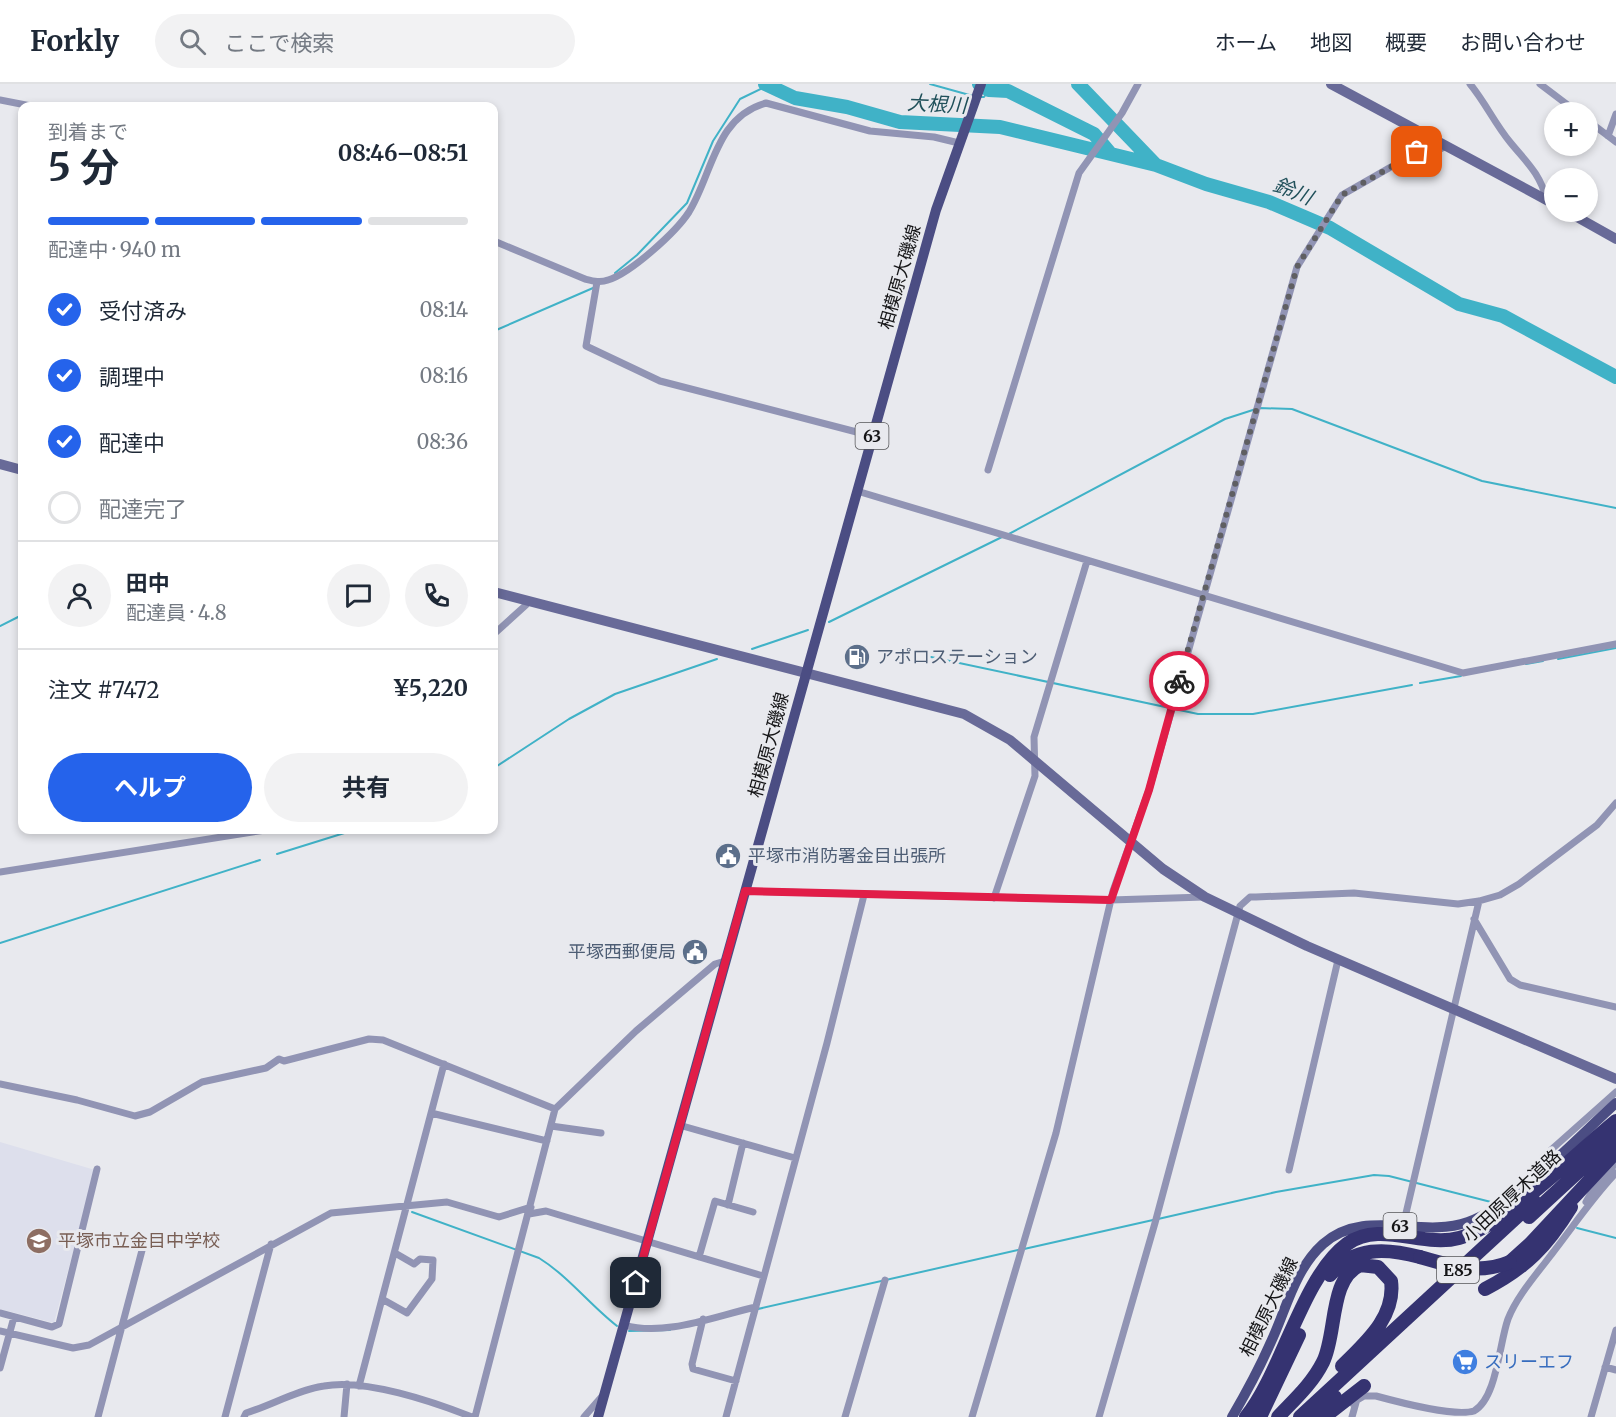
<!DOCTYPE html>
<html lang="ja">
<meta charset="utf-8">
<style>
body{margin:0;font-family:Merriweather,"Noto Sans JP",serif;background:#f2f2f3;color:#1f2937;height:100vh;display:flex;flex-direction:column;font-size:22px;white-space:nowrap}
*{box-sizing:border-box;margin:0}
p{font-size:20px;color:#747a83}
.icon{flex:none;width:33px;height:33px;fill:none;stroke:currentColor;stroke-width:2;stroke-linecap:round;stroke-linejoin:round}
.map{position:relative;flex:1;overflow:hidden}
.panel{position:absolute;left:18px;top:18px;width:480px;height:732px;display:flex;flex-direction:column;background:#fff;border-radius:12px;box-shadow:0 3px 9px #0003}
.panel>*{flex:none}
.buttons{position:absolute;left:1544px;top:18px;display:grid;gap:12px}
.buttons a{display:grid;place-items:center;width:54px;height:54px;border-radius:50%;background:#fff;box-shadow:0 3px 9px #0003;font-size:30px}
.pin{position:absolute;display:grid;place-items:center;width:51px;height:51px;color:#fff;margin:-26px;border-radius:12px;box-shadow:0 3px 9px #0006}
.courier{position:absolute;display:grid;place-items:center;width:60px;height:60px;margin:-30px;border:4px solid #e11d48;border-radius:50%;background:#fff;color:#222;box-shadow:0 2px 8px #0007}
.headline em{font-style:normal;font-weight:700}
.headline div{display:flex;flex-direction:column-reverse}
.headline{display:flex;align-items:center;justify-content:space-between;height:102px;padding:0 30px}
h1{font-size:39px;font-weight:700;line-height:45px}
.bar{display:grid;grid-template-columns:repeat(4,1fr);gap:9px 6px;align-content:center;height:72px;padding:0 30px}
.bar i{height:8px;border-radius:4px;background:#e0e1e3}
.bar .active{background:#2563eb}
.bar p{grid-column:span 4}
.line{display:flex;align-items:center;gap:15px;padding:0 30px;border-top:2px solid #e0e1e3}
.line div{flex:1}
.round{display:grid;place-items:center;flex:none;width:63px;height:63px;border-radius:32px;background:#f2f2f3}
ol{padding:0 30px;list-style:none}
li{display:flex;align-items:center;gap:18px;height:66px}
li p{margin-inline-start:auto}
li .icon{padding:6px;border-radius:50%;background:#2563eb;color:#fff;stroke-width:4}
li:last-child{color:#747a83}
li i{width:33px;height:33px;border:3px solid #e0e1e3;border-radius:50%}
.primary-button{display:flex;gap:12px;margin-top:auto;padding:12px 30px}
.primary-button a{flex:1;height:69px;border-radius:36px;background:#2563eb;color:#fff;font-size:24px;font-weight:700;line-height:69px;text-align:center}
.primary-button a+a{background:#f2f2f3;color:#1f2937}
header{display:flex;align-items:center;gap:36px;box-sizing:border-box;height:84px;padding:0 30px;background:#fff;border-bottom:2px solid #e0e1e3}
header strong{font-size:28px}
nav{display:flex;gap:33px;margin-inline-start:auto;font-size:21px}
.search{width:420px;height:54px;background:#f2f2f3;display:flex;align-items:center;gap:15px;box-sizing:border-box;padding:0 21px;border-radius:33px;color:#747a83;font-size:22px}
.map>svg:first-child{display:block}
.built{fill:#dddfec}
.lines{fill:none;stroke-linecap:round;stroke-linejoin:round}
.stream{stroke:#40b2c7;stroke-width:2}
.river{stroke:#40b2c7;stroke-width:14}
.street{stroke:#9194b4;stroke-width:7}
.secondary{stroke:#686a98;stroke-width:10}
.primary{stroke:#4b4d83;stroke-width:10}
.highway{stroke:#353371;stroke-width:14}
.highway-bridge{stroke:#353371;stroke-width:14}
.done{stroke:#5f5f62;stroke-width:6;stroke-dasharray:0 10.8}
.route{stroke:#e11d48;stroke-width:8}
.labels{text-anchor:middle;stroke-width:6;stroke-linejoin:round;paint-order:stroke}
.shield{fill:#e8e9ee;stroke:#545558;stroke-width:1.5}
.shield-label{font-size:16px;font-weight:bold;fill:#151517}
.street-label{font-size:18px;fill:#151517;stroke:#e8e9ee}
.service-label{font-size:18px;fill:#4e5e75;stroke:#e8e9ee;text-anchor:start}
.education-label{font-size:18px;fill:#785e54;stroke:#e8e9ee;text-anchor:start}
.shop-label{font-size:18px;fill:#366cbe;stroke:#e8e9ee;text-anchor:start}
.water-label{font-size:20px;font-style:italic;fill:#20505a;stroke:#e8e9ee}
</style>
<header>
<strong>Forkly</strong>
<div class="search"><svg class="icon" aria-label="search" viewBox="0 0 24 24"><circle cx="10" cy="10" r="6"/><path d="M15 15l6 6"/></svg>ここで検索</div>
<nav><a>ホーム</a><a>地図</a><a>概要</a><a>お問い合わせ</a></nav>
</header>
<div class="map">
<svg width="1616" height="1333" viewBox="0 0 1616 1333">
<rect width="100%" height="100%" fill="#e8e9ee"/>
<path class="built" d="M0 1058 95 1086 54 1239 0 1225Z"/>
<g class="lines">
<path class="stream" d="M930 0 973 12
M979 13H984L989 6
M615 189 637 171 687 119 713 57 740 15 767 2
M494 247 593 204
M1007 451 1225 335 1259 324 1292 325 1482 397 1616 424
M829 538 1002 453
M0 542 22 531
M752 565 808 546
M931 573 1198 630H1253L1412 601
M1558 575 1616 564
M1526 580 1543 577
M1420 599 1461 592
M494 684 569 635 615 610 717 575
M277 770 354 746
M0 859 260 776
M412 1128 539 1174C568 1192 590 1221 617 1242
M1158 1135 1276 1108 1374 1091 1389 1092 1491 1118
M1577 1144 1616 1154
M1024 1165 1153 1136
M758 1225 1018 1166
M629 1247 670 1246"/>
<path class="river" d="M765 0 795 14 847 23 900 38 1000 43 1156 81 1206 100 1269 118 1330 144 1459 220 1503 232 1616 293
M979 0 989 6 1008 7 1094 50 1110 69
M1078 0 1156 81"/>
<path class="street" d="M1470 0C1485 18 1495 40 1510 58 1527 79 1539 88 1547 116
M1540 0 1577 28
M0 16 31 22
M1587 36 1616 58
M1608 52 1616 30
M494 157 585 195C593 197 600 199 608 196 631 189 676 148 689 128 713 89 715 33 766 19L870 47 934 53 959 59
M597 198 586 262 660 297 872 352
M988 386 1079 89 1122 29 1138 0
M857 407 1463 589 1616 560
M494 550 526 521 527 516
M0 788 265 746
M745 807 1111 816 1204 813
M994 814 1035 692 1034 653 1087 477
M1474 835 1510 895 1520 901 1616 923
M0 1000 77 1016 135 1032 150 1028 202 998 266 984 279 975 284 977 369 955 383 956 555 1025
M431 1029 547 1057
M679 1041 795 1074
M551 1042 601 1049
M1289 1086 1338 876
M1540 1087 1543 1073 1616 1008
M1586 1118 1594 1104 1616 1079
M728 1121 743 1059
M529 1130 546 1127 763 1192
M1403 1142 1479 817
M699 1173 715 1117 753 1128
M382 1215 407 1229 432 1195 433 1176 420 1175 414 1180 395 1169
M0 1229 52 1243 59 1240 97 1085
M703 1235 692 1280 693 1285 736 1297
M624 1241C665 1253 715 1232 756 1223
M0 1247 73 1264 89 1261 331 1129 447 1118 499 1133 531 1123
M1605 1283 1616 1286
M0 1284 14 1233
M359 1302 444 980
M1352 1319 1364 1312H1376C1398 1318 1454 1333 1474 1327 1497 1314 1499 1260 1508 1235 1517 1212 1536 1191 1551 1171 1573 1143 1592 1114 1616 1089
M98 1333 145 1155
M225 1333 271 1160
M244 1333 246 1329C272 1321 297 1306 324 1302 364 1294 434 1318 472 1333
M344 1333 347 1300
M475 1333 555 1025 636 947 715 880 725 877
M584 1333 604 1310
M726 1333 827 959 864 811
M845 1333 885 1196
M972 1333 1056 1049 1113 807 1149 706 1297 183 1342 111 1417 68 1440 65 1446 62
M1099 1333 1155 1139 1240 822 1250 813H1256L1354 809 1458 820 1479 817 1500 811 1519 800 1597 741 1616 719
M1352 1333 1357 1315
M1591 1333 1616 1246"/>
<path class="secondary" d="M1331 0 1554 120
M1568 128 1616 155
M0 380 22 386
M494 508 964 630 1010 656 1163 785 1205 813 1307 862 1616 995"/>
<path class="primary" d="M598 1333 936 126 981 0
M1232 1333C1246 1309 1259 1285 1270 1260 1286 1227 1294 1186 1323 1160 1365 1123 1420 1155 1468 1138 1514 1122 1578 1053 1616 1019"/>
<path class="highway" d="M1529 1133 1616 1053
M1510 1178 1530 1160 1616 1068
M1330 1191C1354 1162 1386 1164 1420 1173
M1485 1205C1526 1184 1547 1162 1571 1123
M1328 1330 1364 1302
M1246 1333C1282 1289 1302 1193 1347 1160 1380 1136 1423 1164 1459 1154 1506 1141 1576 1069 1616 1037
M1260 1333 1299 1251
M1278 1333C1294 1316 1312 1300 1323 1278 1337 1250 1329 1195 1360 1181L1378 1183 1391 1197C1396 1233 1365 1259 1342 1282
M1300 1333 1534 1117
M1314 1333 1335 1313"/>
<path class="highway-bridge" d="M1420 1173C1451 1182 1479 1191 1510 1178"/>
</g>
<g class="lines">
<path class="done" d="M1179 597 1297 183 1342 111 1417 68"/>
<path class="route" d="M636 1199 745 807 1111 816 1149 706 1179 597"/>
</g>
<defs>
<g id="fuel-disc" transform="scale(1.35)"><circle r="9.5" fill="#5c6f8a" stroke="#e8e9ee"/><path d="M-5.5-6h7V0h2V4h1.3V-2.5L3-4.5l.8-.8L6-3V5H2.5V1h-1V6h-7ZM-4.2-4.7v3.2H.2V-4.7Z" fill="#fff"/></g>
<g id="civic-disc" transform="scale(1.35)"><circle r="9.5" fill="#5c6f8a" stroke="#e8e9ee"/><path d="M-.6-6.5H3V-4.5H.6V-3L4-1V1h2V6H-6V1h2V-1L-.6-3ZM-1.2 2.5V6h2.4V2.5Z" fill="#fff"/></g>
<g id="school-disc" transform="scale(1.35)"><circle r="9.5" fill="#8d6e63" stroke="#e8e9ee"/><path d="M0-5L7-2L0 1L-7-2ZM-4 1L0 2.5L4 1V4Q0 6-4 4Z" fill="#fff"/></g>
<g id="supermarket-disc" transform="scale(1.35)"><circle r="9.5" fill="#3f7fe0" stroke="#e8e9ee"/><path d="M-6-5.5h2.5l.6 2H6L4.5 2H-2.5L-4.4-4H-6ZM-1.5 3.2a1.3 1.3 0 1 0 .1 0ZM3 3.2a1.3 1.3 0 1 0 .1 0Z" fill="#fff"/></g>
</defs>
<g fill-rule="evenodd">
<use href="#fuel-disc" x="857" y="573"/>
<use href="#civic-disc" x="728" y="772"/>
<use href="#civic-disc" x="695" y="868"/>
<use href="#school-disc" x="39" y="1157"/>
<use href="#supermarket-disc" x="1465" y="1278"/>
</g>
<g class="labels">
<g class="shield">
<rect x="855.5" y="339" width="33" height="26" rx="4.5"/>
<rect x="1383.5" y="1129" width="33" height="26" rx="4.5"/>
<rect x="1437" y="1173" width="42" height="26" rx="4.5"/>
</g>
<g class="shield-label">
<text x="872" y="358">63</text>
<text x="1400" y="1148">63</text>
<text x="1458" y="1192">E85</text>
</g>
<g class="street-label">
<text transform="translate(900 193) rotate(-74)" y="6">相模原大磯線</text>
<text transform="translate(769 661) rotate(-75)" y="6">相模原大磯線</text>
<text transform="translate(1512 1112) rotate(-43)" y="6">小田原厚木道路</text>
<text transform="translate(1269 1223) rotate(-64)" y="6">相模原大磯線</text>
</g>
<g class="service-label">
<text x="876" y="579">アポロステーション</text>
<text x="748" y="778">平塚市消防署金目出張所</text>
<text x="676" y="874" text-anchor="end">平塚西郵便局</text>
</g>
<g class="education-label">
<text x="58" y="1163">平塚市立金目中学校</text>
</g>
<g class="shop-label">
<text x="1484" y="1284">スリーエフ</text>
</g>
<g class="water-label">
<text transform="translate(937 20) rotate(3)" y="7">大根川</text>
<text transform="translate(1293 107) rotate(22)" y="7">鈴川</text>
</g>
</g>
</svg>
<div class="buttons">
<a>+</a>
<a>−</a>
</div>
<div class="pin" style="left:1417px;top:68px;background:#ea580c"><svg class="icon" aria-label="bag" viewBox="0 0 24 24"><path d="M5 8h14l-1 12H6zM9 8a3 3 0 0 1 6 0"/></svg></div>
<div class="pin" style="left:636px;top:1199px;background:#1f2937"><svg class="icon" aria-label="home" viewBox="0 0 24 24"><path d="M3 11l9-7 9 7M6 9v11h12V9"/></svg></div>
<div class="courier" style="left:1179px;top:597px"><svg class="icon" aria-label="bike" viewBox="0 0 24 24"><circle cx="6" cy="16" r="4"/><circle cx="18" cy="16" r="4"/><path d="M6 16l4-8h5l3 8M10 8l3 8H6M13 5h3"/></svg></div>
<section class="panel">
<div class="headline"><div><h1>5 分</h1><p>到着まで</p></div><em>08:46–08:51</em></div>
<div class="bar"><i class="active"></i><i class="active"></i><i class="active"></i><i></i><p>配達中 · 940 m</p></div>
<ol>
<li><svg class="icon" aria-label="check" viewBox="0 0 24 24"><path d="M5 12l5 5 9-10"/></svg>受付済み<p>08:14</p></li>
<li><svg class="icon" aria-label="check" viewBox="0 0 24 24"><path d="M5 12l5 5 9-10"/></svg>調理中<p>08:16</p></li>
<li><svg class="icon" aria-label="check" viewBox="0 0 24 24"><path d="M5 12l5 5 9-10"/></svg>配達中<p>08:36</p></li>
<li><i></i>配達完了</li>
</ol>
<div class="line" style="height:108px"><a class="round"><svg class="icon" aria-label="person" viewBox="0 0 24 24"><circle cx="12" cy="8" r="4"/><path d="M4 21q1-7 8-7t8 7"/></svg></a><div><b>田中</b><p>配達員 · 4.8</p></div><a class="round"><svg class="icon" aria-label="chat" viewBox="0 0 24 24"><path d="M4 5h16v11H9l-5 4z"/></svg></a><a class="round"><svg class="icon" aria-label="phone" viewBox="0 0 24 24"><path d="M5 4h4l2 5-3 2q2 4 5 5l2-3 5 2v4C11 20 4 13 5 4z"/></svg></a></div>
<div class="line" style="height:78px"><div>注文 #7472</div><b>¥5,220</b></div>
<div class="primary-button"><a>ヘルプ</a><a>共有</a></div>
</section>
</div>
